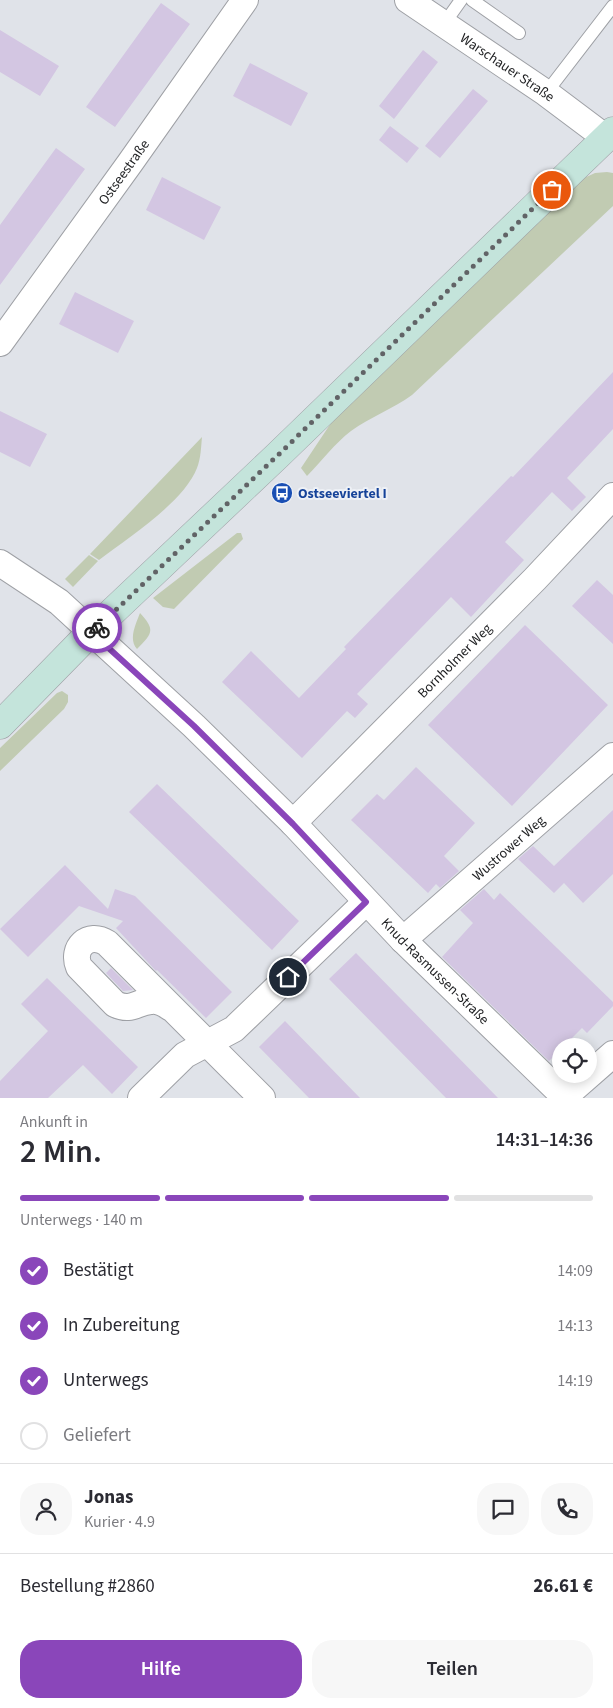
<!DOCTYPE html>
<html lang="de">
<meta charset="utf-8">
<style>
body{margin:0;font-family:"Source Sans 3",sans-serif;background:#f7f7f7;color:#2b2b33;height:100vh;display:flex;flex-direction:column;font-size:19px;white-space:nowrap}
*{box-sizing:border-box;margin:0}
p{font-size:16px;color:#7c7c81}
.icon{flex:none;width:28px;height:28px;fill:none;stroke:currentColor;stroke-width:2;stroke-linecap:round;stroke-linejoin:round}
.map{position:relative;height:1098px;overflow:hidden}
.drawer{display:flex;flex-direction:column;background:#fff;flex:1}
.drawer>*{flex:none}
.buttons{position:absolute;left:552px;top:1038px;display:grid;gap:10px}
.buttons a{display:grid;place-items:center;width:45px;height:45px;border-radius:50%;background:#fff;box-shadow:0 2px 12px #0003;font-size:25px}
.pin{position:absolute;display:grid;place-items:center;width:42px;height:42px;color:#fff;margin:-21px;border:2px solid #fff;border-radius:50%;box-shadow:0 1px 5px #0007}
.courier{position:absolute;display:grid;place-items:center;width:50px;height:50px;margin:-25px;border:4px solid #8a46ba;border-radius:50%;background:#fff;color:#222;box-shadow:0 1px 6px #0007}
.head em{font-style:normal;font-weight:600}
.head div{display:flex;flex-direction:column-reverse}
.head{display:flex;align-items:center;justify-content:space-between;height:85px;padding:0 20px}
h1{font-size:32px;font-weight:600;line-height:38px}
.bar{display:grid;grid-template-columns:repeat(4,1fr);gap:8px 5px;align-content:center;height:60px;padding:0 20px}
.bar i{height:6px;border-radius:4px;background:#e1e1e2}
.bar .selected{background:#8a46ba}
.bar p{grid-column:span 4}
.line{display:flex;align-items:center;gap:12px;padding:0 20px;border-top:1px solid #e1e1e2}
.line div{flex:1}
.round{display:grid;place-items:center;flex:none;width:52px;height:52px;border-radius:20px;background:#f7f7f7}
ol{padding:0 20px;list-style:none}
li{display:flex;align-items:center;gap:15px;height:55px}
li p{margin-inline-start:auto}
li .icon{padding:5px;border-radius:50%;background:#8a46ba;color:#fff;stroke-width:4}
li:last-child{color:#7c7c81}
li i{width:28px;height:28px;border:2px solid #e1e1e2;border-radius:50%}
.button{display:flex;gap:10px;margin-top:auto;padding:10px 20px}
.button a{flex:1;height:58px;border-radius:20px;background:#8a46ba;color:#fff;font-size:20px;font-weight:600;line-height:58px;text-align:center}
.button a+a{background:#f7f7f7;color:#2b2b33}
.map>svg:first-child{display:block}
.green{fill:#c1cbb2}
.building{fill:#d3c6e2}
.lines{fill:none;stroke-linecap:round;stroke-linejoin:round}
.lane-casing{stroke:#9ea0a5;stroke-width:14}
.street-casing{stroke:#9ea0a5;stroke-width:28}
.secondary-casing{stroke:#9ea0a5;stroke-width:29}
.lane{stroke:#fff;stroke-width:12}
.street{stroke:#fff;stroke-width:26}
.secondary{stroke:#c4e4db;stroke-width:28}
.done{stroke:#616366;stroke-width:5;stroke-dasharray:0 9}
.route{stroke:#8a46ba;stroke-width:6}
.labels{text-anchor:middle;stroke-width:4;stroke-linejoin:round;paint-order:stroke}
.street-label{font-size:14px;fill:#1d1e20;stroke:#eef1f6}
.transit-label{font-size:14px;font-weight:bold;fill:#164399;stroke:#eef1f6;text-anchor:start}
</style>
<div class="map">
<svg width="613" height="1098" viewBox="0 0 613 1098">
<rect width="100%" height="100%" fill="#e0e3e9"/>
<path class="green" d="M607 172 613 173V206L412 395C393 409 370 417 351 431 335 443 321 462 307 476L301 468 339 411 584 178 595 173Z
M202 437C201 447 201 458 197 468 184 502 128 538 99 560L90 554Z
M237 533H241L243 539 174 609 163 607 153 598Z
M89 555 98 561 73 587 65 579Z
M140 613C156 630 152 634 137 649 128 639 136 624 140 613Z
M62 691 68 695V702L64 709 0 771V748L57 693Z"/>
<path class="building" d="M161 3 190 24 115 127 86 107Z
M0 30 59 66 40 96 0 72Z
M423 50 438 62 394 119 379 106Z
M250 63 308 93 291 126 233 96Z
M473 89 488 101 440 158 425 146Z
M390 126 419 148 407 163 379 140Z
M56 148 85 169 0 285V225Z
M162 177 221 207 204 240 146 210Z
M75 292 134 321 118 353 59 324Z
M613 372V429L567 478 586 497 572 511 552 492 505 542 524 560 471 617 451 597 357 694 368 704 355 718 347 711 302 758 222 682 251 651 299 698 346 649 344 647 511 476 513 477Z
M0 411 47 434 30 467 0 452Z
M597 580 613 595V644L572 606Z
M525 625 608 705 512 806 428 725Z
M416 767 475 823 444 856 459 871 440 888 436 884 428 893 351 820 377 794 384 800Z
M157 784 299 921 272 950 129 812Z
M613 810V874L583 903 564 883 554 893 518 859 533 846 554 866Z
M65 865 108 909 115 889 135 896 232 992 206 1018 157 970 156 971 116 928 123 921 79 906 28 957 0 929Z
M484 889 494 900 500 893 613 1002V1006L587 1033 582 1028 564 1046H561V1049L549 1061 442 957 473 923 460 910Z
M356 953 498 1098H446L329 979Z
M111 968 133 990 123 991 106 973Z
M47 978 138 1067 112 1094 83 1065 48 1098H0V1081L48 1031 21 1004Z
M285 1021 360 1098H309L259 1047Z"/>
<g class="lines">
<g class="lane-casing">
<path id="lane" d="M472 0 519 33
M444 24 461 0
M546 93 613 6"/>
</g>
<g class="street-casing">
<g id="street">
<path id="s1" d="M408 0 546 93 606 138"/>
<path id="s2" d="M0 343 130 163 245 0"/>
<path id="s3" d="M0 563 59 602 194 726 293 823 403 940 566 1098"/>
<path id="s4" d="M293 823 535 579 613 496"/>
<path id="s5" d="M403 940 613 756"/>
<path d="M171 1008C165 1004 159 1000 151 1001 136 1002 132 1012 115 1004L79 967C71 948 88 931 107 943L262 1098"/>
<path d="M564 1097 613 1054"/>
<path d="M141 1098 185 1055 234 1029 366 902"/>
</g>
</g>
<g class="secondary-casing">
<path id="secondary" d="M0 725 91 632 277 456 613 131"/>
</g>
<use href="#lane" class="lane"/>
<use href="#street" class="street"/>
<use href="#secondary" class="secondary"/>
</g>
<g class="lines">
<path class="done" d="M97 628 277 456 552 190"/>
<path class="route" d="M97 628 91 632 194 726 293 824 366 902 288 977"/>
</g>
<defs>
<g id="bus-disc" transform="scale(1.125)"><circle r="9.5" fill="#1a4fb4" stroke="#eef1f6"/><path d="M-5-6H5V4H4V6H2V4H-2V6H-4V4H-5ZM-3.5-4V0h7V-4ZM-3.5 1.2v1.5H-2V1.2ZM2 1.2v1.5H3.5V1.2Z" fill="#fff"/></g>
</defs>
<g fill-rule="evenodd">
<use href="#bus-disc" x="282" y="493"/>
</g>
<g class="labels">
<g class="street-label">
<text dy="5" stroke="none"><textPath href="#s1" startOffset="120">Warschauer Straße</textPath></text>
<text dy="5" stroke="none"><textPath href="#s2" startOffset="211">Ostseestraße</textPath></text>
<text dy="5" stroke="none"><textPath href="#s4" startOffset="229">Bornholmer Weg</textPath></text>
<text dy="5" stroke="none"><textPath href="#s5" startOffset="140">Wustrower Weg</textPath></text>
<text dy="5" stroke="none"><textPath href="#s3" startOffset="598">Knud-Rasmussen-Straße</textPath></text>
</g>
<g class="transit-label">
<text x="298" y="498">Ostseeviertel I</text>
</g>
</g>
</svg>
<div class="buttons">
<a><svg class="icon" aria-label="locate" viewBox="0 0 24 24"><circle cx="12" cy="12" r="6"/><path d="M12 2v4M12 18v4M2 12h4M18 12h4"/></svg></a>
</div>
<div class="pin" style="left:552px;top:190px;background:#ea580c"><svg class="icon" aria-label="bag" viewBox="0 0 24 24"><path d="M5 8h14l-1 12H6zM9 8a3 3 0 0 1 6 0"/></svg></div>
<div class="pin" style="left:288px;top:977px;background:#1f2937"><svg class="icon" aria-label="home" viewBox="0 0 24 24"><path d="M3 11l9-7 9 7M6 9v11h12V9"/></svg></div>
<div class="courier" style="left:97px;top:628px"><svg class="icon" aria-label="bike" viewBox="0 0 24 24"><circle cx="6" cy="16" r="4"/><circle cx="18" cy="16" r="4"/><path d="M6 16l4-8h5l3 8M10 8l3 8H6M13 5h3"/></svg></div>
</div>
<section class="drawer">
<div class="head"><div><h1>2 Min.</h1><p>Ankunft in</p></div><em>14:31–14:36</em></div>
<div class="bar"><i class="selected"></i><i class="selected"></i><i class="selected"></i><i></i><p>Unterwegs · 140 m</p></div>
<ol>
<li><svg class="icon" aria-label="check" viewBox="0 0 24 24"><path d="M5 12l5 5 9-10"/></svg>Bestätigt<p>14:09</p></li>
<li><svg class="icon" aria-label="check" viewBox="0 0 24 24"><path d="M5 12l5 5 9-10"/></svg>In Zubereitung<p>14:13</p></li>
<li><svg class="icon" aria-label="check" viewBox="0 0 24 24"><path d="M5 12l5 5 9-10"/></svg>Unterwegs<p>14:19</p></li>
<li><i></i>Geliefert</li>
</ol>
<div class="line" style="height:90px"><a class="round"><svg class="icon" aria-label="person" viewBox="0 0 24 24"><circle cx="12" cy="8" r="4"/><path d="M4 21q1-7 8-7t8 7"/></svg></a><div><b>Jonas</b><p>Kurier · 4.9</p></div><a class="round"><svg class="icon" aria-label="chat" viewBox="0 0 24 24"><path d="M4 5h16v11H9l-5 4z"/></svg></a><a class="round"><svg class="icon" aria-label="phone" viewBox="0 0 24 24"><path d="M5 4h4l2 5-3 2q2 4 5 5l2-3 5 2v4C11 20 4 13 5 4z"/></svg></a></div>
<div class="line" style="height:65px"><div>Bestellung #2860</div><b>26.61 €</b></div>
<div class="button"><a>Hilfe</a><a>Teilen</a></div>
</section>
